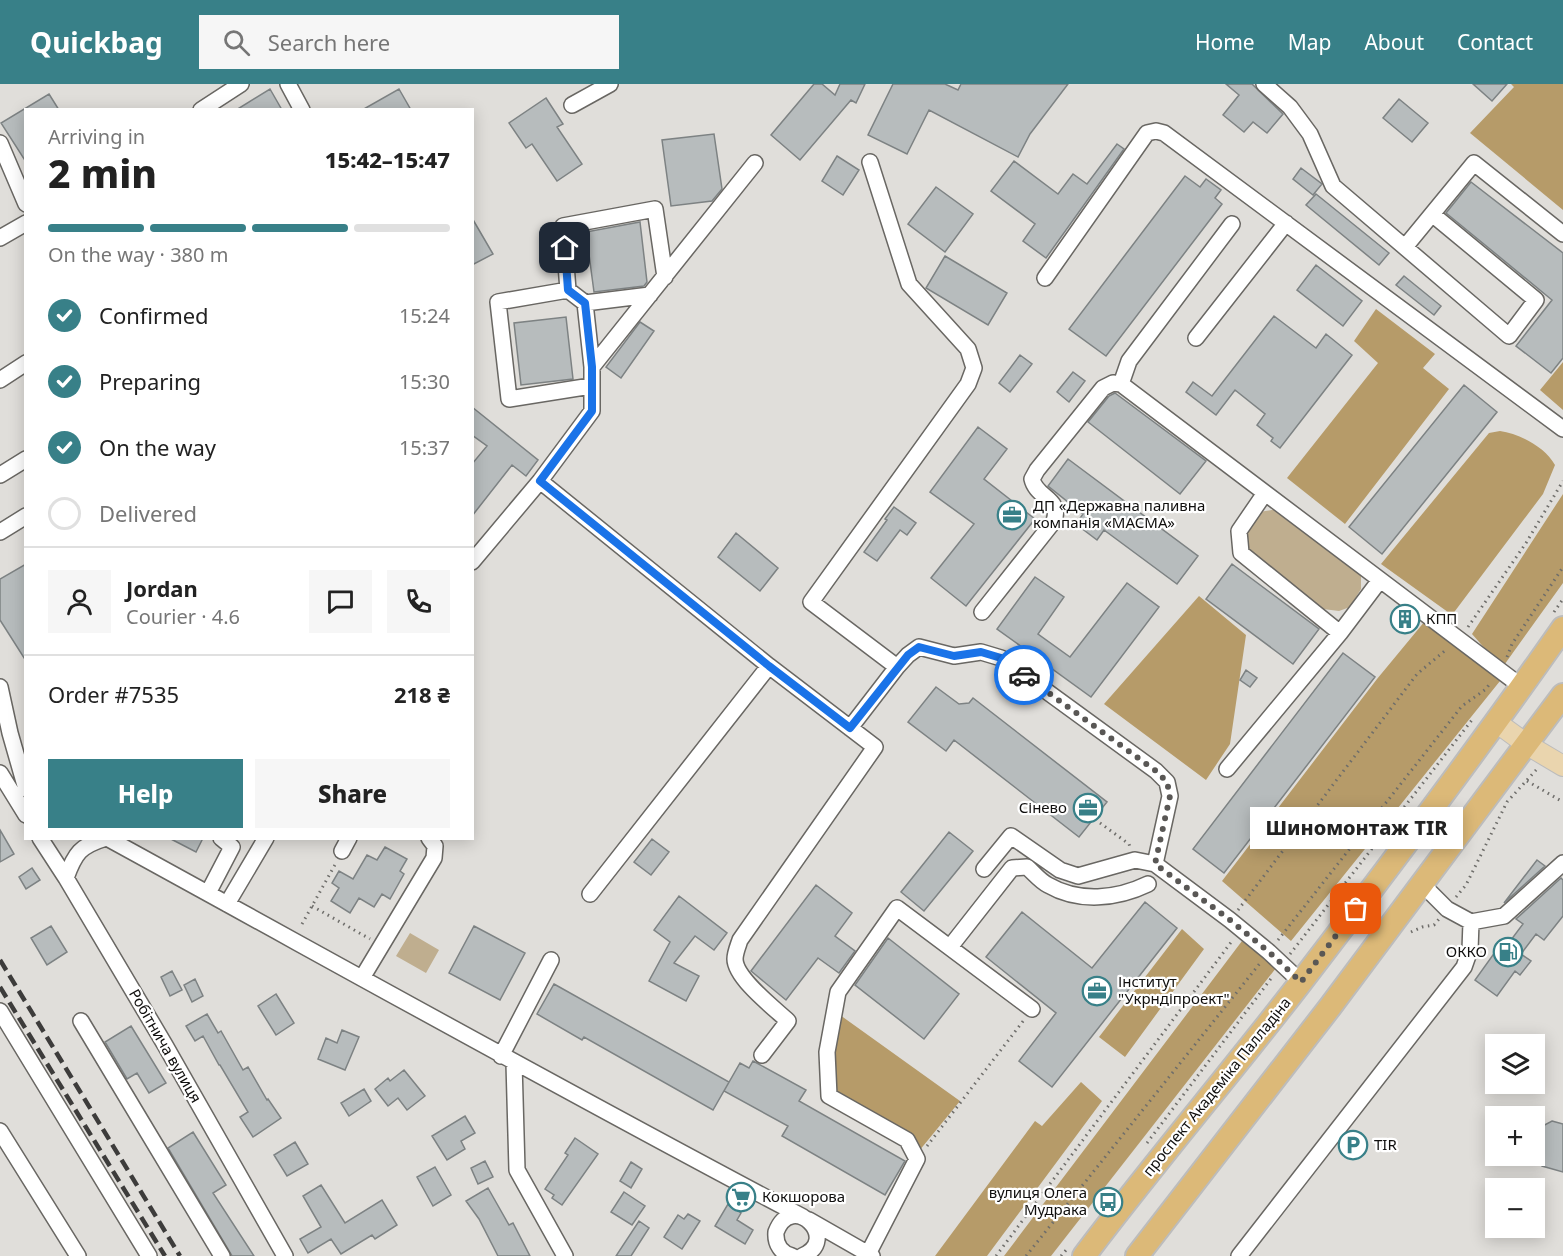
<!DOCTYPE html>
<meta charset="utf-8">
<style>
body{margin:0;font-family:"Noto Sans",sans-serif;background:#f6f6f6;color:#222;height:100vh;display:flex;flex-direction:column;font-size:22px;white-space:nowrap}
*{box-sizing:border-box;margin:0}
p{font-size:20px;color:#767676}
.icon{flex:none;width:33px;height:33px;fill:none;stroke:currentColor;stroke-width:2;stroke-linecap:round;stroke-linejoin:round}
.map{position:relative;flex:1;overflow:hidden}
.panel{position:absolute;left:24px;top:24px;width:450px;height:732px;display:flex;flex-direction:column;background:#fff;border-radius:0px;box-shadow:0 3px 15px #0003}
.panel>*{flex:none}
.tools{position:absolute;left:1485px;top:950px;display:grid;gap:12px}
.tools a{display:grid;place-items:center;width:60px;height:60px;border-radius:0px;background:#fff;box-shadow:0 3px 15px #0003;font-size:30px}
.pin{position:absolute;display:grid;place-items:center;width:51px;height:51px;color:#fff;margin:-26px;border-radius:12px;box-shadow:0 3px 9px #0006}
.courier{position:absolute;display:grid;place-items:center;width:60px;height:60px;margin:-30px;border:4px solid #1a73e8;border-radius:50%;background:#fff;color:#222;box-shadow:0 2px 8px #0007}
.bubble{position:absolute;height:42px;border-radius:0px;background:#fff;box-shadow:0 3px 15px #0003;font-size:20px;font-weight:800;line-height:42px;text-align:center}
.overview em{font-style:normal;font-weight:800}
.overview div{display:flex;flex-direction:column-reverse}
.overview{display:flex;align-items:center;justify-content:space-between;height:102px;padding:0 24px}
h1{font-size:39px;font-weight:800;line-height:45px}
.bar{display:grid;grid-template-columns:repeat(4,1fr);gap:9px 6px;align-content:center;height:72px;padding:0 24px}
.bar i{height:8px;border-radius:4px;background:#e0e0e0}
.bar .active{background:#388088}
.bar p{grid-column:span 4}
.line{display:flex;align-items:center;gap:15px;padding:0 24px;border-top:2px solid #e0e0e0}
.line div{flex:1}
.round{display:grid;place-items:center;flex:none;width:63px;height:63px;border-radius:0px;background:#f6f6f6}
ol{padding:0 24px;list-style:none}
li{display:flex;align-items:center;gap:18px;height:66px}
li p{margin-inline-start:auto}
li .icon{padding:6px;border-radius:50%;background:#388088;color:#fff;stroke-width:4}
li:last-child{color:#767676}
li i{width:33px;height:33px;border:3px solid #e0e0e0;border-radius:50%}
.button{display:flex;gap:12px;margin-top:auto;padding:12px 24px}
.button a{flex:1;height:69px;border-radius:0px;background:#388088;color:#fff;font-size:24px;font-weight:800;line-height:69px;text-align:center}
.button a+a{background:#f6f6f6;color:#222}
header{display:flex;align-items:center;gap:36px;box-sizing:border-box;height:84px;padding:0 30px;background:#388088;color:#fff}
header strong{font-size:28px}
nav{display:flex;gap:33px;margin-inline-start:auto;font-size:21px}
.search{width:420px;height:54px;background:#f6f6f6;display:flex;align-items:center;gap:15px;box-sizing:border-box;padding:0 21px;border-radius:0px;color:#767676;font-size:22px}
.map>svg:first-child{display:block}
.green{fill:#bfae8f}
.forest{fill:#b69b69}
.building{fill:#b7bcbd;stroke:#7d8283;stroke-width:1.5}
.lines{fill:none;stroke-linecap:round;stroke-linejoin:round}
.minor-casing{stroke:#696763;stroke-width:18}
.major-casing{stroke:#bcbcbc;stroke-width:22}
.highway-casing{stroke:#bcbcbc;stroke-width:26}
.path{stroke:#6e6d6a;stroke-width:3;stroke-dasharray:1.5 4.5;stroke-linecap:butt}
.minor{stroke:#fff;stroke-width:15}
.major{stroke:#ead5ae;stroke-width:20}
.highway{stroke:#dcb978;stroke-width:22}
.rail{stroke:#3d3c3b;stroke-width:4.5;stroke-dasharray:12 6;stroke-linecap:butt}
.done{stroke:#595755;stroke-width:6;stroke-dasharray:0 10.8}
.route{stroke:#1a73e8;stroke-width:8}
.labels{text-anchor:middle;stroke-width:4.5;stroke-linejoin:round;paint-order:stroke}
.poi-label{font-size:15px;fill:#100f0e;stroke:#fff;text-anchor:start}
.street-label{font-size:15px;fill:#100f0e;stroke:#fff}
</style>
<header>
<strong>Quickbag</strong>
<div class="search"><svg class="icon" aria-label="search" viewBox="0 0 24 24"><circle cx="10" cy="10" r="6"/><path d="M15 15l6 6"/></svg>Search here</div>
<nav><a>Home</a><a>Map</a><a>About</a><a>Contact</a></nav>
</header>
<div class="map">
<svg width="1563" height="1172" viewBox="0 0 1563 1172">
<rect width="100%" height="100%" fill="#e0deda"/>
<path class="green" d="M1279 425 1361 490V505L1350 523 1339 527 1323 525 1254 473 1244 459 1246 441 1259 428Z
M410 849 439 866 426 889 396 872Z"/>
<path class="forest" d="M1511 0H1563V126L1470 49 1514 3Z
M1376 225 1435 270 1423 284 1449 305 1345 440 1287 394 1378 279 1354 257Z
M1563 278V326L1540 306Z
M1500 347C1520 350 1545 363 1555 381L1543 410 1452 531 1381 480 1489 349Z
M1563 410V499L1502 584 1472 550Z
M1199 512 1246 551 1230 660 1206 696 1104 620Z
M1425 537 1500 597 1291 857 1222 797 1377 595Z
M1182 845 1204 865 1125 973 1099 953Z
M1242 857 1276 884 1051 1172H1004Z
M840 931 960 1017 919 1067 835 1008 833 971Z
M1081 998 1102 1017 987 1172H935L1035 1037 1042 1042Z"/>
<path class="building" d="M814 0H822L835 11 840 0H865L856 19 851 16 800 76 771 51Z
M893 0H945L958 6 961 0H1068L1030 50 1018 73 929 26 907 70 868 51Z
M1226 0H1252L1283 30 1267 49 1253 38 1244 48 1223 31 1239 11Z
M1473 0H1507L1492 17Z
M270 5 282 26H236Z
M399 5 411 26H362Z
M49 10 59 26H26V78L1 39Z
M546 14 563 40 557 43 582 80 557 97 532 60 526 64 509 39Z
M1399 15 1428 39 1412 58 1383 34Z
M714 50 722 105 712 117 671 122 662 56Z
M1117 60 1124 65 1046 174 1023 157 1035 140 991 107 1014 77 1058 110 1073 90 1087 100Z
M837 72 859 86 843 111 822 97Z
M1301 84 1322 100 1313 111 1293 95Z
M1185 92 1200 103 1206 95 1221 106 1215 114 1222 120 1106 272 1069 245Z
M1471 98 1563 169V274L1551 289 1516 262 1552 216 1446 129Z
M936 103 973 130 945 168 908 140Z
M1316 110 1389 169 1379 181 1306 121Z
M472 134 493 170 472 181Z
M640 138 647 198 644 202 594 208 586 148Z
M945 172 1007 209 988 241 926 204Z
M1316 181 1362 217 1343 242 1297 206Z
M1404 192 1441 222 1434 231 1396 201Z
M1274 232 1316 264 1326 250 1352 271 1280 364 1271 357 1273 354 1257 341 1265 330 1235 306 1216 331 1186 308 1193 298 1212 312Z
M566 233 573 295 521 301 514 239Z
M640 238 654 247 621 294 606 283Z
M1020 271 1032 280 1010 308 999 299Z
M1073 288 1085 297 1069 318 1057 308Z
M1464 301 1497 328 1382 470 1349 443Z
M1115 309 1206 377 1180 410 1088 338 1109 312Z
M472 323 538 376 526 392 512 381 472 432V380L487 362 472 351Z
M978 343 1007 365 984 395 1035 435 966 522 931 494 974 440 930 408Z
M1068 375 1198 472 1177 500 1104 446 1097 456 1076 440 1083 430 1048 402Z
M894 423 916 439 907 451 900 446 877 477 864 468 887 436 885 435Z
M736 449 778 484 760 507 718 473Z
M26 480V577L0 536V495Z
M1232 480 1319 545 1293 580 1206 515Z
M1035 493 1064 513 1038 550 1070 573 1127 499 1159 523 1091 613 997 545Z
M1399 523 1418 537 1410 548 1391 534Z
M1343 569 1375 593 1224 789 1193 765Z
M1246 586 1257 594 1250 603 1240 596Z
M936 603 959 620 969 619 973 614 1107 718 1079 753 954 656 946 667 908 638Z
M0 746 14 770 0 778Z
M949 748 973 767 924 827 901 808Z
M169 754H203L196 768Z
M652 755 669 768 651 791 634 778Z
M385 763 407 775 400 787 404 790 390 815 382 810 374 823 359 814 350 829 331 817 339 804 332 799 339 787 353 795 367 771 377 776Z
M1537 776 1545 782 1504 819Z
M32 784 40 796 26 805 19 793Z
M1561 794 1563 796V832L1544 856 1536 850 1521 870 1531 877 1520 891 1515 887 1497 912 1475 896 1503 857 1508 860 1523 840 1516 835Z
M816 801 852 829 835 852 855 867 839 889 818 874 786 916 751 887Z
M679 812 727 849 714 866 695 852 674 879 699 892 686 917 649 897 670 858 654 846Z
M1145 818 1177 844 1052 1003 1019 977 1056 929 986 873 1022 828 1092 884Z
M51 842 67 868 47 881 31 854Z
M474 842 525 869 500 916 449 889Z
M888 854 959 910 924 955 855 901Z
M172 887 182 906 170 912 161 893Z
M195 895 203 912 192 918 184 901Z
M554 900 729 998 713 1026 584 953 582 956 537 930Z
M276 910 294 939 276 951 258 922Z
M207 930 218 949 221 947 243 986 248 983 267 1016 268 1015 281 1034 253 1053 240 1033 248 1028 220 981H219L203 952 195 957 186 942Z
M131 942 166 999 149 1009 137 989 127 995 105 958Z
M342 946 359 953 345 986 318 975 326 954 337 959Z
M753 977 806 1006 799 1017 905 1077 885 1111 782 1052 788 1042 724 1007 740 979 749 984Z
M404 986 425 1012 407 1026 398 1014 388 1022 375 1005 388 994 390 997Z
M364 1005 371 1017 349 1032 341 1019Z
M465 1032 475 1049 461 1057 465 1065 447 1076 432 1052Z
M1552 1037 1563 1040V1088L1542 1082 1534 1070 1537 1045Z
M193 1048 226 1101 213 1109 254 1172H232L168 1064Z
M575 1054 598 1070 562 1121 552 1114 554 1111 545 1105 568 1071 565 1069Z
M295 1058 308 1080 287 1092 274 1071Z
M485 1077 493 1093 478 1100 471 1084Z
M631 1078 642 1085 631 1104 620 1097Z
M435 1083 451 1111 433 1122 417 1093Z
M321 1101 345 1139 382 1116 397 1141 375 1155 372 1151 341 1170 331 1155 308 1169 300 1155 321 1143 303 1112Z
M488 1104 509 1141 513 1139 530 1172H498L479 1135 466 1117Z
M624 1108 645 1122 632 1141 611 1128Z
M728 1120 741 1129 737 1136 753 1146 745 1160 715 1142Z
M688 1130 700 1137 682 1165 664 1153 678 1131 684 1135Z
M639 1137 649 1144 631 1172H616Z"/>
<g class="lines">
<g class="minor-casing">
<path id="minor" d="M288 0 302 26
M1264 0 1290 23 1310 50 1333 102 1509 252 1536 216 1432 130
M572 21 610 0
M201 26 241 0
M0 59 26 120
M870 78 909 200 968 265 974 284 968 300 811 518 897 583 908 571 919 563 954 572 981 568 1001 574 1156 687 1167 698 1170 712 1155 780
M0 154 26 139
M1405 163 1474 79 1563 150
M1045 194 1147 49 1156 47 1164 49 1563 345
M568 206 563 142 655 125 665 193
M585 219 650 211
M1196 254 1286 139
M0 296 26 279
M1121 300 1129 277 1232 140
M591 302 509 315 498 218 568 206 585 219 592 283
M0 391 26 375
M540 397 769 582 875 663 740 856C738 862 735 869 735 875 735 894 774 924 788 937L762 971
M1265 409 1239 447 1241 469 1340 549
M0 448 26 432
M472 478 540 397 592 327V283L755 79
M982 528 1054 437C1062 414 1036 414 1032 395L1037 386 1103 304 1113 299 1121 300 1522 603
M0 603 10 649 26 705
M850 644 897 583
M1227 685 1340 549 1380 496
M0 689 26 731
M40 754 66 794 165 961 285 1172
M107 754C339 881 569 1010 803 1133
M342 767 349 754
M984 785 1011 752 1060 786 1078 792 1135 776 1155 780 1230 836 1269 868 1301 898
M66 794C75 769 80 762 106 754
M1422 800 1447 825 1471 838 1504 832 1563 779
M208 809 232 763 221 754
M590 810 769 582
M227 820 266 754
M950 863 1012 784 1027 783C1034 789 1040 797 1048 801 1079 819 1117 815 1148 800
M362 894 434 774 435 762 429 754
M0 927 149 1172
M81 937 222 1172
M501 972 551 876
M514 979 517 1086 565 1172
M0 1047 78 1172
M809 1136 872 1172
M868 1170 917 1075 907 1056 829 1012 827 968 838 908 897 824 1032 925
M792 1172C781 1169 775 1160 776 1148 792 1106 842 1156 802 1172
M1239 1172 1464 883 1470 866 1471 838"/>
</g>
<g class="major-casing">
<path id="major" d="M1496 638 1526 660 1563 682"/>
</g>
<g class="highway-casing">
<path id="highway" d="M1084 1172C1154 1079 1230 990 1301 898 1390 782 1479 664 1563 544
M1137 1172 1330 923 1563 611"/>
</g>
<path class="path" d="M1554 528 1563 515
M1468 543 1526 459 1563 397
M1507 573 1512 560 1563 483
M1527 697 1563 718
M1100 739 1129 760 1130 763
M1456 813 1466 801 1507 718 1537 685
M312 822 370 855
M1238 826 1417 590 1447 565
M302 840 336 779
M1411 848 1422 843 1434 841 1439 835
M1278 856 1462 622 1486 605 1491 598
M1290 870 1472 636
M1147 1059 1273 892
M927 1062 1024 936
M996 1172 1232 857
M1026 1172 1261 878
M1061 1172 1067 1165"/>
<use href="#minor" class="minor"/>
<use href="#major" class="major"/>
<use href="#highway" class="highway"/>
<path class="rail" d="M0 876 180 1172
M0 903 165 1172"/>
</g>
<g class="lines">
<path class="done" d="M1024 591 1156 687 1167 698 1170 712 1155 780 1230 836 1269 868 1301 898 1356 825"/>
<path class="route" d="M565 164 568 206 585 219 592 283V327L540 397 769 582 850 644 908 571 919 563 954 572 981 568 1001 574 1024 591"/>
</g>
<defs>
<g id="office-ring" transform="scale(1.5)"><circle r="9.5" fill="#fff" stroke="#388088" stroke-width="1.5"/><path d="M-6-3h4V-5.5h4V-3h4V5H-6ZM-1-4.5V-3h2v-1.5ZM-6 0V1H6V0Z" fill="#388088"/></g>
<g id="building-ring" transform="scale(1.5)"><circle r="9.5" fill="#fff" stroke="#388088" stroke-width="1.5"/><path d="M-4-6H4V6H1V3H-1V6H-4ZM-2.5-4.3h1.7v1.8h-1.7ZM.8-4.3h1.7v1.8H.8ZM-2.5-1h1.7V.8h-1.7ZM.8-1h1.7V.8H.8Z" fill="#388088"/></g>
<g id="fuel-ring" transform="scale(1.5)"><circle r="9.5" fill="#fff" stroke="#388088" stroke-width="1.5"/><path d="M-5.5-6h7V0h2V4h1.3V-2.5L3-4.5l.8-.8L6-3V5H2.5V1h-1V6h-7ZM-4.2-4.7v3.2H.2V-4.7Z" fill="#388088"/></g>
<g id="parking-ring" transform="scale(1.5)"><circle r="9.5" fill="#fff" stroke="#388088" stroke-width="1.5"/><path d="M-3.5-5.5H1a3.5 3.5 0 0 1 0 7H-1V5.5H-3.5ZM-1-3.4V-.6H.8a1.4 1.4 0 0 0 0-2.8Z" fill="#388088"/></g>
<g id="supermarket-ring" transform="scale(1.5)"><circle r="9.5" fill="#fff" stroke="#388088" stroke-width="1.5"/><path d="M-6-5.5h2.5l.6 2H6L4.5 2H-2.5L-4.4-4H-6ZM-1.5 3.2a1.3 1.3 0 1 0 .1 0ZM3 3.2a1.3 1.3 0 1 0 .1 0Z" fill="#388088"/></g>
<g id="bus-ring" transform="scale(1.5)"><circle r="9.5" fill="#fff" stroke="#388088" stroke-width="1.5"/><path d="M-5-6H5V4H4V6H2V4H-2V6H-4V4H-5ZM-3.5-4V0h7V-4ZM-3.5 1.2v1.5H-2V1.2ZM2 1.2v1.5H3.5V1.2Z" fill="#388088"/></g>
</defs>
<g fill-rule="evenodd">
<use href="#office-ring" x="1012" y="431"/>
<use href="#building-ring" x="1405" y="535"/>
<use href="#office-ring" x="1088" y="724"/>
<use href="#fuel-ring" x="1508" y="868"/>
<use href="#office-ring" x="1097" y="907"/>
<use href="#parking-ring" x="1353" y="1061"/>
<use href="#supermarket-ring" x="741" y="1113"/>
<use href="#bus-ring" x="1108" y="1118"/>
</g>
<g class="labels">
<g class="poi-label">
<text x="1033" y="427">ДП «Державна паливна<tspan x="1033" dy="17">компанія «МАСМА»</tspan></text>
<text x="1426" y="540">КПП</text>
<text x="1067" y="729" text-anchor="end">Сінево</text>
<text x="1487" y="873" text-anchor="end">ОККО</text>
<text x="1118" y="903">Інститут<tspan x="1118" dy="17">"Укрндіпроект"</tspan></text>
<text x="1374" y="1066">TIR</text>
<text x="1087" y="1114" text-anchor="end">вулиця Олега<tspan x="1087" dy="17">Мудрака</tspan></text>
<text x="762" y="1118">Кокшорова</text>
</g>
<g class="street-label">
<text transform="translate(165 962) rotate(60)" y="5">Робітнича вулиця</text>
<text transform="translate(1217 1003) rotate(-51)" y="5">проспект Академіка Палладіна</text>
</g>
</g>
</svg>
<div class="tools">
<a><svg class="icon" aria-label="layers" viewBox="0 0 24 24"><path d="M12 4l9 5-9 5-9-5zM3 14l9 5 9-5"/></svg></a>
<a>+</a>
<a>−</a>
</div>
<div class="pin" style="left:1356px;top:825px;background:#ea580c"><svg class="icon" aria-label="bag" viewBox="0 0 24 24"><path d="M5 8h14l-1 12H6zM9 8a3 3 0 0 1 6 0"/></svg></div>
<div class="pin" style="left:565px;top:164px;background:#1f2937"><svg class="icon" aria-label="home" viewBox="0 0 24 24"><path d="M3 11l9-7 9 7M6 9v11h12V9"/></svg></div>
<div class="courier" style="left:1024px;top:591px"><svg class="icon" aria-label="car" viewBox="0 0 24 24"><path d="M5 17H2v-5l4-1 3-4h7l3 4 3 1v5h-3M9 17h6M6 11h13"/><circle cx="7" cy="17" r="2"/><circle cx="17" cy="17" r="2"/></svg></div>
<div class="bubble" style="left:1250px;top:723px;width:213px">Шиномонтаж TIR</div>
<section class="panel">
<div class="overview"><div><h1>2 min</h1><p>Arriving in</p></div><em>15:42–15:47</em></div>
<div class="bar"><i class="active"></i><i class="active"></i><i class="active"></i><i></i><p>On the way · 380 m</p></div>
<ol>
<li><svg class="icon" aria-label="check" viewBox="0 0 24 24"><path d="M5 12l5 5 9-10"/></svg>Confirmed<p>15:24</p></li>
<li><svg class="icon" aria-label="check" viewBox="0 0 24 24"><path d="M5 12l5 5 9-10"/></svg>Preparing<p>15:30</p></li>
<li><svg class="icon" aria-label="check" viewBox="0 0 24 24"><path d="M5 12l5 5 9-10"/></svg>On the way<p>15:37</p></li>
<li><i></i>Delivered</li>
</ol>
<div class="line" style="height:108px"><a class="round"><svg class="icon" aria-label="person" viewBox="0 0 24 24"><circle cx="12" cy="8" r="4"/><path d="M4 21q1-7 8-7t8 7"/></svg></a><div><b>Jordan</b><p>Courier · 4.6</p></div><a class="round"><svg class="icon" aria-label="chat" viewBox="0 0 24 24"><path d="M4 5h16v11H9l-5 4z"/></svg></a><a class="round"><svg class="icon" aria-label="phone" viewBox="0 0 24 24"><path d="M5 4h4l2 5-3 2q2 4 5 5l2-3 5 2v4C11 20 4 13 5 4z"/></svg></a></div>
<div class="line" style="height:78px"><div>Order #7535</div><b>218 ₴</b></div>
<div class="button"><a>Help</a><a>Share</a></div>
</section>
</div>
